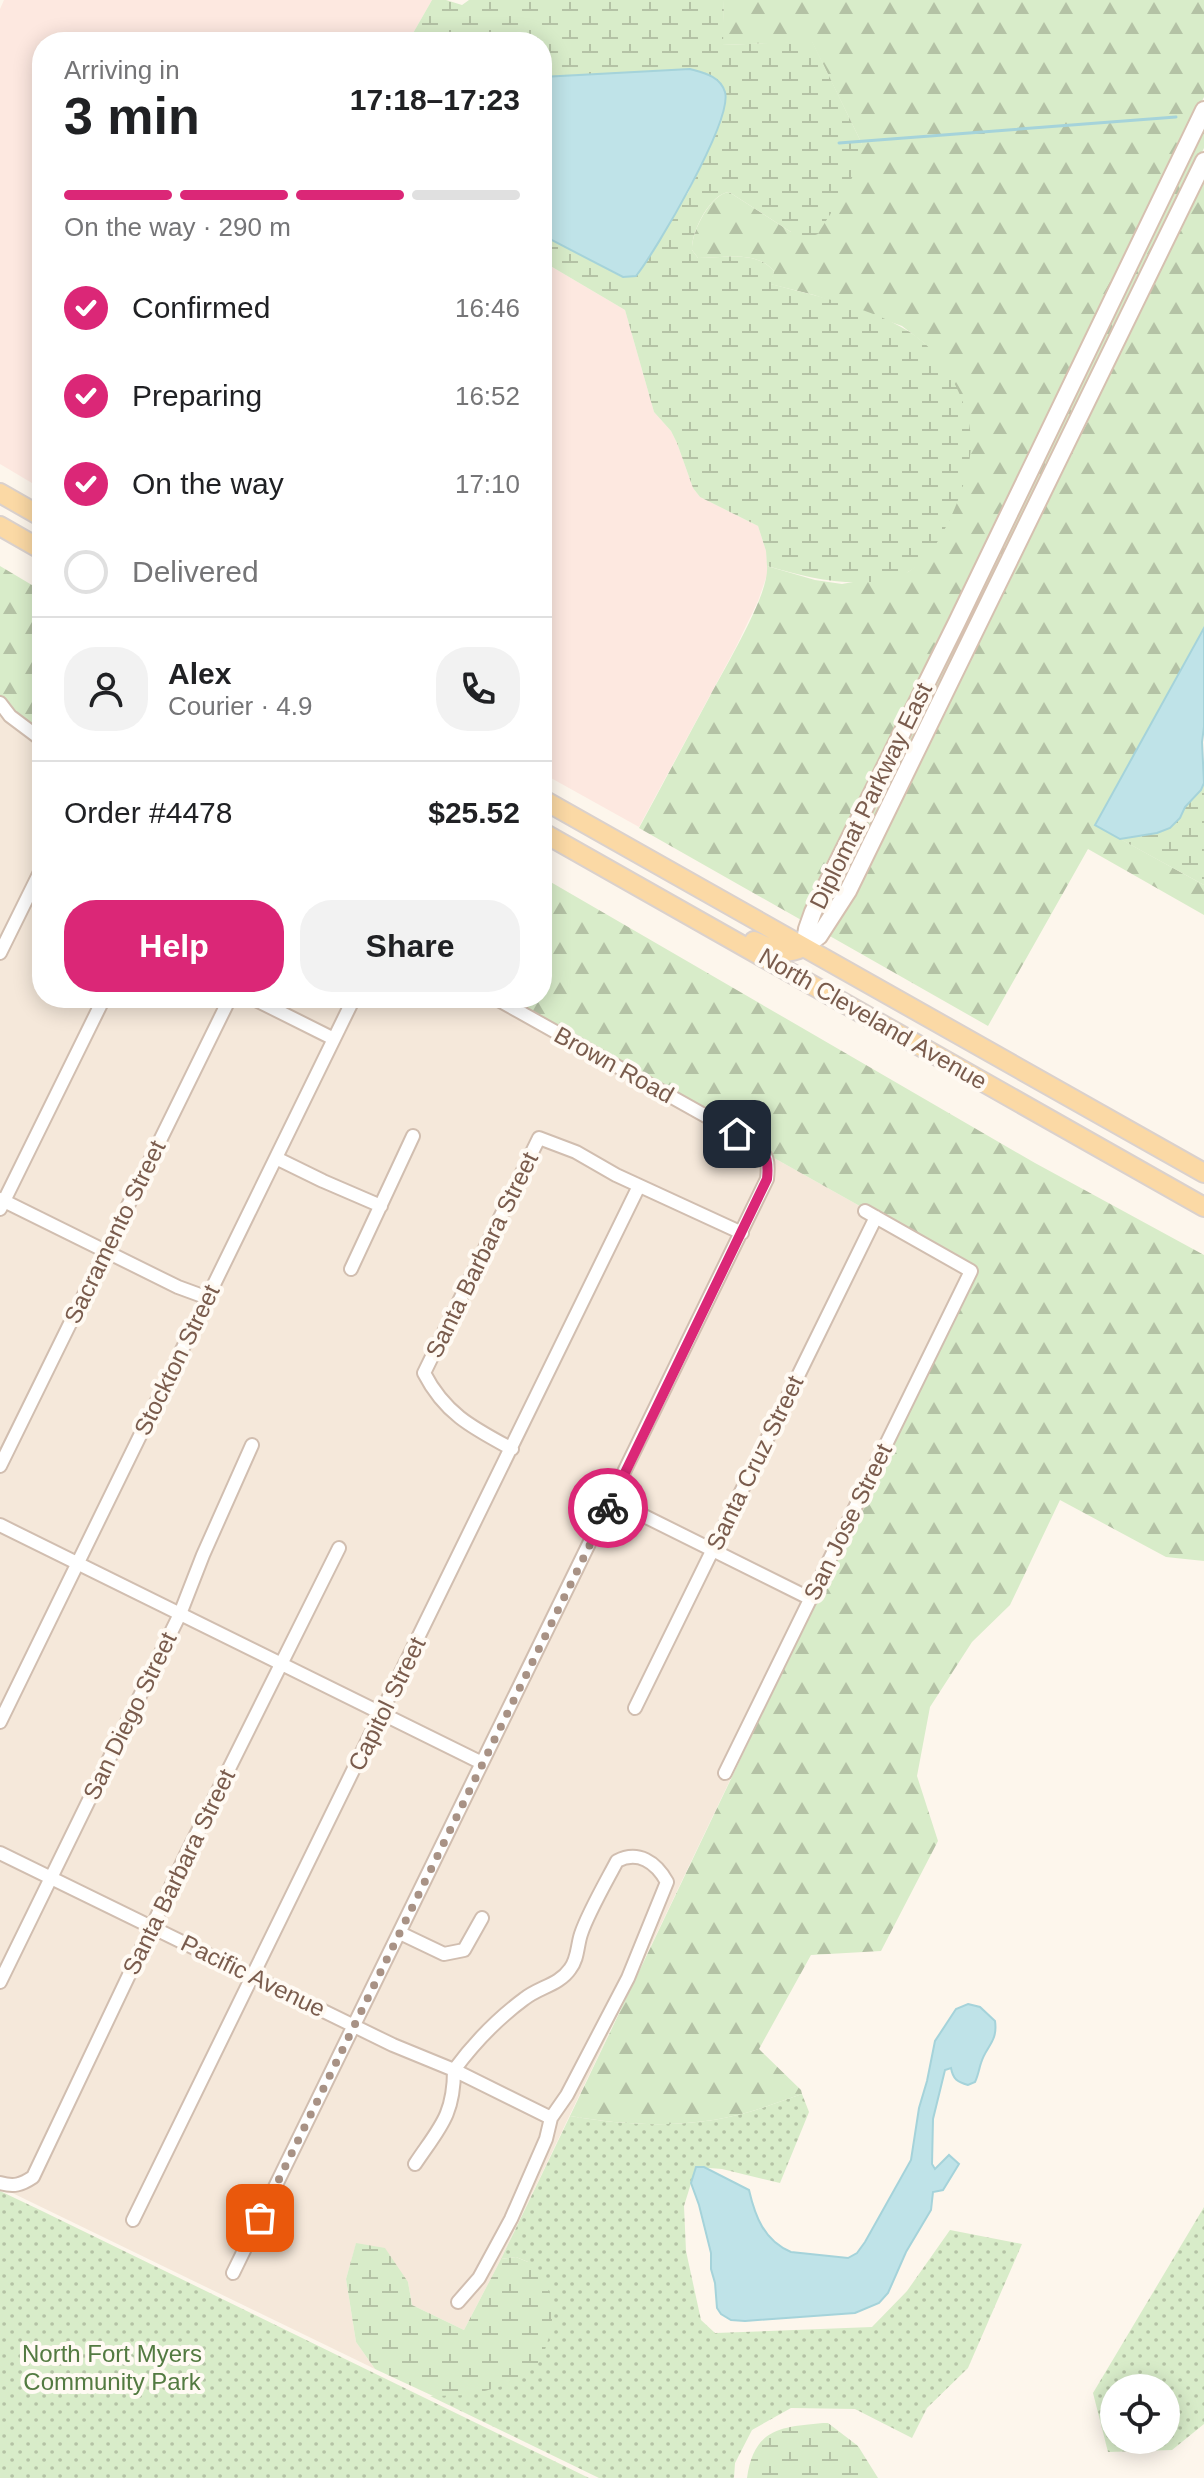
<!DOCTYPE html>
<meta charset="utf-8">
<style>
body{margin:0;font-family:Helvetica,sans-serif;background:#f2f2f2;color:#202124;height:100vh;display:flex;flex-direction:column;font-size:30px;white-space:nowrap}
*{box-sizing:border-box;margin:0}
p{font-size:26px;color:#757577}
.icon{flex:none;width:44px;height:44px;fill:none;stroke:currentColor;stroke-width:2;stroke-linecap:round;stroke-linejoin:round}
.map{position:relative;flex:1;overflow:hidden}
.details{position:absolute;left:32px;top:32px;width:520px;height:976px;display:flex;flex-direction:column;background:#fff;border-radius:32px;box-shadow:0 4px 20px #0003}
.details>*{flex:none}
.fabs{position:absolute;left:1100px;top:2374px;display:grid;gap:16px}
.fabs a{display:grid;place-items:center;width:80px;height:80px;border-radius:50%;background:#fff;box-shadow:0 4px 20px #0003;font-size:40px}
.pin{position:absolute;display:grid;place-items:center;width:68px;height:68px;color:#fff;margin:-34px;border-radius:16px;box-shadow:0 4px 12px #0006}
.courier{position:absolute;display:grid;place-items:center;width:80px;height:80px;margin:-40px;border:6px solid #db2777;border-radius:50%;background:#fff;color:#222;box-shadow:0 2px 10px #0007}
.head em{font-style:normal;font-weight:700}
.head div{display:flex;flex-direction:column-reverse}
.head{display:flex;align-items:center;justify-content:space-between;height:136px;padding:0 32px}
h1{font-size:52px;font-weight:700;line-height:60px}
.bar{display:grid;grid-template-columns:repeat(4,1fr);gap:12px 8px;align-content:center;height:96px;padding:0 32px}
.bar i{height:10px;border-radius:6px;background:#e0e0e0}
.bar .selected{background:#db2777}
.bar p{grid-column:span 4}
.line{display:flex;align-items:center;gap:20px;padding:0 32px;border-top:2px solid #e0e0e0}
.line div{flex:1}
.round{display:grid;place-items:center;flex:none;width:84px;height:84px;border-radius:32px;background:#f2f2f2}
ol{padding:0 32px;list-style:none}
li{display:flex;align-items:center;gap:24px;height:88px}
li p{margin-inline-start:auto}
li .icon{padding:8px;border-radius:50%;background:#db2777;color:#fff;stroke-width:4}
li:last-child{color:#757577}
li i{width:44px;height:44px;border:4px solid #e0e0e0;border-radius:50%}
.primary-button{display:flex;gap:16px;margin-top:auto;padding:16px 32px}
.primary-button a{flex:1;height:92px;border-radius:32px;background:#db2777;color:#fff;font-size:32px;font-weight:700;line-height:92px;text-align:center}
.primary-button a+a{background:#f2f2f2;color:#202124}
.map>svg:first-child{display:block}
.residential{fill:#f5e8da}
.commercial{fill:#fde8e0}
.grass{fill:url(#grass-dots);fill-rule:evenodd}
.forest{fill:url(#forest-firs)}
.wetland{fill:url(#wetland-marsh)}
.water{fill:#bfe3e8;stroke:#a5d3da;stroke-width:2}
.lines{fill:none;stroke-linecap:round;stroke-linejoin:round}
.stream{stroke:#a5d3da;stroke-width:3}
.street-casing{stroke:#d1beb0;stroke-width:16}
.secondary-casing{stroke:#d6c0b0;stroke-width:20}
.primary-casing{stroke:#dad1cd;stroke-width:22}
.street{stroke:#fff;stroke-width:12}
.secondary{stroke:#fff;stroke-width:16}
.primary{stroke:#fbd9a5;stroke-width:18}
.done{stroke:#a89285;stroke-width:8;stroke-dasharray:0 14.4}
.route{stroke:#db2777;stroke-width:10}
.labels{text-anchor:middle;stroke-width:8;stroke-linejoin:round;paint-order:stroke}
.street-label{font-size:24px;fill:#7a5c4d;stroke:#fffaf3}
.park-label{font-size:24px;fill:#537a41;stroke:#fffaf3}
</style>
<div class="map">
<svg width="1204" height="2478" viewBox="0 0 1204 2478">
<defs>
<pattern id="grass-dots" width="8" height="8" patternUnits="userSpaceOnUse" patternTransform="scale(2)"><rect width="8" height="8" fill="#d8ecc9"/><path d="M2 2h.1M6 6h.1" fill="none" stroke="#b4c2a5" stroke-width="1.8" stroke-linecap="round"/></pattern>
<pattern id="forest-firs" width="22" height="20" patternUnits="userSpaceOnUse" patternTransform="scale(2)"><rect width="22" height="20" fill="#d8ecc9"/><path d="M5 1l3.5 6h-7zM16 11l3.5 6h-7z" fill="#b4c2a5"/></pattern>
<pattern id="wetland-marsh" width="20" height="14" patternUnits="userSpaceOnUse" patternTransform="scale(2)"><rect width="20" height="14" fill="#d8ecc9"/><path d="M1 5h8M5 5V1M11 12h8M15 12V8" fill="none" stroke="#b4c2a5"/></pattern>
</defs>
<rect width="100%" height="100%" fill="#fdf6ec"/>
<path class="residential" d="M0 707 42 743V998H488L974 1270 501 2259 464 2330 412 2305 408 2282 356 2244 346 2279 356 2342 375 2369 0 2187Z"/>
<path class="commercial" d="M4 0H432L408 42H42V489L0 464V9Z
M542 261 625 310 654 412 671 431 677 443 693 488 700 497 758 526 766 551 768 572 758 601 736 647 639 827 542 773Z"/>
<path class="grass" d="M802 2094 809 2112 780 2183 722 2169 696 2167 684 2206 686 2251 701 2320 715 2333 872 2327 907 2291 950 2230 1022 2244 968 2368 927 2408 912 2438 855 2409 791 2408 752 2430 735 2463 734 2478H599L430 2396H433L528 2262 516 2257 501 2259 570 2116C629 2126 690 2129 749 2112 766 2107 784 2100 802 2094Z
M0 2191 40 2210 589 2478H0Z
M1204 2207V2424L1172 2450 1108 2452 1093 2393ZM1166 2388V2440H1114V2388Z"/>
<path class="forest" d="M724 0H1204V97L803 921 639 828C663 784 686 740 710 696 724 669 770 594 767 566L815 580 842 584 908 572 919 564 944 528 955 387 938 360 924 343 902 326 814 295 770 284 774 271C756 250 724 258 698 258L692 250C691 233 710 194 729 192L791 232 862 144 812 42 722 45Z
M1204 124V148L843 888 826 918 814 927Z
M1204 174V628L1095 825 1204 885V915L1088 849 988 1026 828 935Z
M0 566 42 591V743L0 707Z
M542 877 1035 1163 1204 1255V1561L1166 1557 1060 1500 1010 1605 972 1642 930 1707 917 1776 938 1841 881 1951 811 1955 759 2049 801 2090 802 2094C784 2100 766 2107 749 2112 690 2129 629 2126 570 2116L974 1270 488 998H542Z"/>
<path class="wetland" d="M432 0H446L462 5 469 0H724L723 45 812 41 862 144C861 174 833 208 818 234L807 238 791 232 729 192C710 194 691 232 692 250L698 258C724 258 756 250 774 271L771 284C816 296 888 311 923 342 948 364 969 404 971 438 973 474 946 540 919 565 911 571 901 576 892 579 885 582 876 582 868 582 832 584 802 576 767 566L766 551 758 526 700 497 693 488 677 443 671 431 654 412 625 310 542 261V235L622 277 688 193 710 147 690 69 542 77V42H408Z
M1204 783V885L1120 839 1157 833 1180 818 1185 807 1201 790Z
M356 2243 385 2248 408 2282 412 2305 464 2330 501 2259 516 2257 528 2262 541 2274 550 2295 553 2309 551 2330 544 2353 535 2368 502 2386 471 2395 433 2396 375 2369 356 2342 346 2279Z
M823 2423H828L858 2446 878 2478H747C754 2428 781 2427 823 2423Z"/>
<path class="water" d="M690 69C704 73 720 76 725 92 733 120 656 251 636 276L623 277 542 235V77Z
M1204 628V727L1202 742 1204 783 1201 790 1185 807 1180 818 1170 828 1157 833 1120 839 1095 825Z
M968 2004 980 2007 995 2021C998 2042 986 2046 981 2063 979 2069 978 2076 975 2082L968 2085C957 2082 953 2079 951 2068L945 2070 933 2119 932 2164 935 2169 949 2155 959 2164 943 2190 933 2192 931 2210 906 2252 888 2293 879 2303 855 2313 745 2321 731 2320 721 2314 717 2308 715 2283 711 2269V2253L699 2205 691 2183 696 2167H704L749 2190C755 2216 764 2241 791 2252L848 2258 857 2253 865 2242 911 2160 919 2108 927 2081 935 2041 956 2009Z"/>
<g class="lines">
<path class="stream" d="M839 143 1176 117"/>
<g class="street-casing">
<path id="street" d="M0 703 10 716 42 740
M0 953 42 868
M252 998 334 1039
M276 1158 323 1181 381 1206
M0 1199 178 1287 208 1298
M0 1209 104 998
M351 1269 413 1136
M512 1449C473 1428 445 1414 424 1373L539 1138 576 1152 616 1175 742 1233
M0 1466 230 998
M612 1500 811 1599
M0 1525 482 1763
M635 1708 876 1217
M0 1722 354 998
M725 1773 971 1271 865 1211
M0 1853 393 2045 454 2070 551 2118
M400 1933 444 1954 464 1950 482 1918
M0 1982 180 1614 203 1555 252 1445
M415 2164C439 2128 454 2116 454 2070 474 2043 497 2019 524 1999 539 1987 559 1985 570 1969 578 1959 577 1946 581 1934 588 1913 606 1882 617 1861 638 1850 656 1862 667 1882L628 1978 567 2095 551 2118 546 2139 511 2219 479 2278 458 2302
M0 2183C14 2187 21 2185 33 2177L186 1855 339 1548
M133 2220C302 1875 472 1531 639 1186
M233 2273 767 1179C769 1161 768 1155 754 1143L495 998"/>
</g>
<g class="secondary-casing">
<path id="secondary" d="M804 947 807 929 813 912 957 622 1204 110
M804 947 819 936 848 891 1204 161"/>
</g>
<g class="primary-casing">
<path id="primary" d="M0 493 42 517
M0 526 42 550
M542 799 1204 1173
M542 832 1204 1207
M754 941C776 950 780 957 804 947"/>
</g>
<use href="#street" class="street"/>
<use href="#secondary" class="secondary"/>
<use href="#primary" class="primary"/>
</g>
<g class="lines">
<path class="done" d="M260 2218 608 1508"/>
<path class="route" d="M608 1508 767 1179C770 1150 761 1147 737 1134"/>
</g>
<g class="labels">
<g class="street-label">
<text transform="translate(871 796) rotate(-64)" y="8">Diplomat Parkway East</text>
<text transform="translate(873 1019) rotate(30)" y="8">North Cleveland Avenue</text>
<text transform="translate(614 1065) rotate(29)" y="8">Brown Road</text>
<text transform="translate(115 1232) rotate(-64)" y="8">Sacramento Street</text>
<text transform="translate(482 1255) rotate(-64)" y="8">Santa Barbara Street</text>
<text transform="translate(177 1360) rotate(-64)" y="8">Stockton Street</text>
<text transform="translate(755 1463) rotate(-64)" y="8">Santa Cruz Street</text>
<text transform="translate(848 1522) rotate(-64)" y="8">San Jose Street</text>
<text transform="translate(387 1704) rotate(-64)" y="8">Capitol Street</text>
<text transform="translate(130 1716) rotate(-64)" y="8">San Diego Street</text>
<text transform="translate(179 1872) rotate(-64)" y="8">Santa Barbara Street</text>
<text transform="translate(253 1976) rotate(26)" y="8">Pacific Avenue</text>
</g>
<g class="park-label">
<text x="112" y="2362">North Fort Myers<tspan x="112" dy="28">Community Park</tspan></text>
</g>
</g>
</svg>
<div class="fabs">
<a><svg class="icon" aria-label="locate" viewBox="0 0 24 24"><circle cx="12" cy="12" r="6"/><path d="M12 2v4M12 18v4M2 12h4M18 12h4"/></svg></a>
</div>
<div class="pin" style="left:260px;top:2218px;background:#ea580c"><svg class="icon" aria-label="bag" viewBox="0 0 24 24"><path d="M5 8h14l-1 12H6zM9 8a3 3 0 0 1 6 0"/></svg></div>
<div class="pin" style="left:737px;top:1134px;background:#1f2937"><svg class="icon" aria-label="home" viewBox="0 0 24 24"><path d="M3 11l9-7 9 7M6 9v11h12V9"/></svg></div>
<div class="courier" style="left:608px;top:1508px"><svg class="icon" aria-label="bike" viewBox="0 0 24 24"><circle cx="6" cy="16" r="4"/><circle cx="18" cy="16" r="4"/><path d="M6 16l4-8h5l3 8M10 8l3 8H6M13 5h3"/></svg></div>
<section class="details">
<div class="head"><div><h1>3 min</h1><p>Arriving in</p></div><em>17:18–17:23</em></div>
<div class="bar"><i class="selected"></i><i class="selected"></i><i class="selected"></i><i></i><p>On the way · 290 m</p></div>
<ol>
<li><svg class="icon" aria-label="check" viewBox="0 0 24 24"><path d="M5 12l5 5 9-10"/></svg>Confirmed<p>16:46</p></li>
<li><svg class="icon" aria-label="check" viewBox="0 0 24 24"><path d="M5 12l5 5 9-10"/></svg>Preparing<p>16:52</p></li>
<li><svg class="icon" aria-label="check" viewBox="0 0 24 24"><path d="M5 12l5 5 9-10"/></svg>On the way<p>17:10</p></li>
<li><i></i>Delivered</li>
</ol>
<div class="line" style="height:144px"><a class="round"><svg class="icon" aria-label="person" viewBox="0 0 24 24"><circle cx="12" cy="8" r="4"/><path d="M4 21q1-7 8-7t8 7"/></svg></a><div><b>Alex</b><p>Courier · 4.9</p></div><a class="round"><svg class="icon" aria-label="phone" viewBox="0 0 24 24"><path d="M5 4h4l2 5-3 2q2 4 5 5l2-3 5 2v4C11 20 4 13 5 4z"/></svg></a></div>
<div class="line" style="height:104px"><div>Order #4478</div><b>$25.52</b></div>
<div class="primary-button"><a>Help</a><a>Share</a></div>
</section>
</div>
